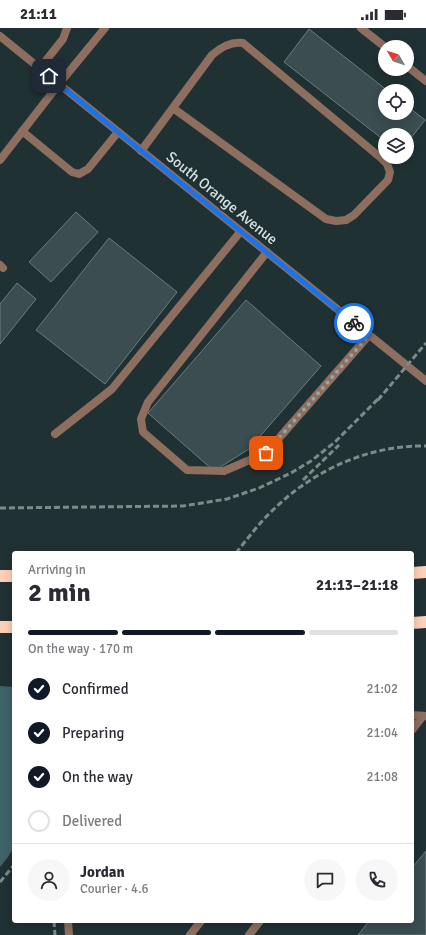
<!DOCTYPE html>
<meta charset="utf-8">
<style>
body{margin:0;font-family:Signika,sans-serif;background:#f7f7f7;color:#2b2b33;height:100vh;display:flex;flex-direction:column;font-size:15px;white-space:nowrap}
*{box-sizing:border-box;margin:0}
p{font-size:13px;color:#7c7c81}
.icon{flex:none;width:22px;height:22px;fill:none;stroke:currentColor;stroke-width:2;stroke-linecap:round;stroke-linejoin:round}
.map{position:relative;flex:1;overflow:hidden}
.drawer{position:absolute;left:12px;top:523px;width:402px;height:372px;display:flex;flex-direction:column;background:#fff;border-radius:4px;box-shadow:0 2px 10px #0003}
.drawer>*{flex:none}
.needle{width:26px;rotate:309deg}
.fabs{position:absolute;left:378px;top:12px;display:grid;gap:8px}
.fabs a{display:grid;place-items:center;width:36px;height:36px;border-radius:50%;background:#fff;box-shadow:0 2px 10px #0003;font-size:20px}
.pin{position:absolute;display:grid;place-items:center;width:34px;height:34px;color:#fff;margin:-17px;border-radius:8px;box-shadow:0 2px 6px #0006}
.courier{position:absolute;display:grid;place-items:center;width:40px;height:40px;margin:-20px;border:3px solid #1a73e8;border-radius:50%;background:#fff;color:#222;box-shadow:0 1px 5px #0007}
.head em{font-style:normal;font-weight:700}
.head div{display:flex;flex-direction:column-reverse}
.head{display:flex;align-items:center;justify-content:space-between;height:68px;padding:0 16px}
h1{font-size:26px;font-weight:700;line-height:30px}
.bar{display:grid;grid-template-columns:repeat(4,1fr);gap:6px 4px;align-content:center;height:48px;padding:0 16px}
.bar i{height:5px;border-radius:3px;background:#e1e1e2}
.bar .selected{background:#111827}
.bar p{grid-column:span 4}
.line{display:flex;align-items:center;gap:10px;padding:0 16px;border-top:1px solid #e1e1e2}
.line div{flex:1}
.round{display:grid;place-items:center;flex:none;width:42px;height:42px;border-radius:21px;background:#f7f7f7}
ol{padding:0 16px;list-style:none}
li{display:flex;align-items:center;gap:12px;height:44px}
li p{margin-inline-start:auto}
li .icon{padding:4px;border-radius:50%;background:#111827;color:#fff;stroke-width:4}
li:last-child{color:#7c7c81}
li i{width:22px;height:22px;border:2px solid #e1e1e2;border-radius:50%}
.status{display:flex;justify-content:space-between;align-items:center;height:28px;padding:0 20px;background:#fff;direction:ltr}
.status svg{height:11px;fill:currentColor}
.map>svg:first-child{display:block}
.water{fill:#40636a}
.building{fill:#3b4d51;stroke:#697c80}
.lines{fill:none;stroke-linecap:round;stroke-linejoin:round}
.lane{stroke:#8d6e5f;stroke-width:8}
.street{stroke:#8d6e5f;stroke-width:8}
.highway{stroke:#fed0b8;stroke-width:12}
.rail{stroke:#7c8a8c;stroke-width:3;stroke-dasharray:6 3;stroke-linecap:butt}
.done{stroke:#97a4a6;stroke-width:4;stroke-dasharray:0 7.2}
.route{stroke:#1a73e8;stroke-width:5}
.labels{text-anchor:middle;stroke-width:3.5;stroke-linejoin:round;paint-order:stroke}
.street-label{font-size:15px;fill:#d7e2e4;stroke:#203134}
</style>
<div class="status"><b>21:11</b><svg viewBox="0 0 49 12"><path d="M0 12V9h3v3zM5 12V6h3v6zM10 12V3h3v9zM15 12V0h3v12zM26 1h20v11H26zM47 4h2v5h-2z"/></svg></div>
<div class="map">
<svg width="426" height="907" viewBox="0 0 426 907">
<rect width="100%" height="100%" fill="#203134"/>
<path class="water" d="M0 658 14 659V819L8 829 0 839Z"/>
<path class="building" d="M309 1 388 63H385V85H407V78L425 92 407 115V107H385V113L284 34Z
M76 184 98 204 51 254 29 234Z
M109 210 177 264 105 356 36 302Z
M17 255 36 271 0 316V276Z
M246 272 321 338 249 421 214 443 148 385Z
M426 823V907H358L369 893H412V840Z"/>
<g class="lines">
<path class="lane" d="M361 0 385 19
M407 38 426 53
M40 40 63 11 67 0
M22 103 72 144 79 146 88 141 118 104
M141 123 212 27C221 19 231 13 243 15L381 130 387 136 390 144 388 152 354 187 346 192 336 193 326 191 173 80
M0 132 59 56 105 0
M267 224 148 374 141 391 143 404 187 442 224 443 266 425 369 307
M0 237 3 240
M55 406 112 361 241 203
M412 687 426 688
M412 702 423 688
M68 893 69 907
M190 907 201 893
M249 907 260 893"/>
<path class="street" d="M0 8 426 353"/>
<path class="highway" d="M412 545 426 544
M0 548H14
M412 595 426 594
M0 599H14"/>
<path class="rail" d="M378 372 426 315
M303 452 339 417
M0 480 183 478 227 471 259 460 291 445 311 433 335 414 381 368
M236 525C248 510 260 494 274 481 315 441 370 417 426 418
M0 854 14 837
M54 893 55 907"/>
</g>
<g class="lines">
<path class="done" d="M266 425 369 307 354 295"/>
<path class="route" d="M49 48 354 295"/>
</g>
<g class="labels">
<g class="street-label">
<text transform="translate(222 170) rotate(39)" y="5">South Orange Avenue</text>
</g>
</g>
</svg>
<div class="fabs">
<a><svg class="needle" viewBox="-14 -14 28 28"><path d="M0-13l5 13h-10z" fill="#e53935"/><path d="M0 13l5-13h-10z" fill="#7c7c81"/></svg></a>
<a><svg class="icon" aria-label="locate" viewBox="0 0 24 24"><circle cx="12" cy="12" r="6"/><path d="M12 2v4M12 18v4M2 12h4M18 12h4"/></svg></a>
<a><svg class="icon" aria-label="layers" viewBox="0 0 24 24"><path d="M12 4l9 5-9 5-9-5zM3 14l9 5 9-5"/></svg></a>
</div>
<div class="pin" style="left:266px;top:425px;background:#ea580c"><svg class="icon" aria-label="bag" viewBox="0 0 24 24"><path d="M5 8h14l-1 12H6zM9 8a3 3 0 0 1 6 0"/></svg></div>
<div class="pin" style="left:49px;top:48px;background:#1f2937"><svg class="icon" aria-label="home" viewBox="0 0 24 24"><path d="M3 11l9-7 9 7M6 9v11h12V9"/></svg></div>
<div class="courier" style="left:354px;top:295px"><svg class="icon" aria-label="bike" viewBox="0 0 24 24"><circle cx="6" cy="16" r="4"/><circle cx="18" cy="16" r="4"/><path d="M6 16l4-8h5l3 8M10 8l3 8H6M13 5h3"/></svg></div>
<section class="drawer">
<div class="head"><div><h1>2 min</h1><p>Arriving in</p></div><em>21:13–21:18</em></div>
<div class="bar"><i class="selected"></i><i class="selected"></i><i class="selected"></i><i></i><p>On the way · 170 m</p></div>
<ol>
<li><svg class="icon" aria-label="check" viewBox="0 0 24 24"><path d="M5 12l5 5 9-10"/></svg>Confirmed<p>21:02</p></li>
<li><svg class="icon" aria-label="check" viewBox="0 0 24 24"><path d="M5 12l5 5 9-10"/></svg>Preparing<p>21:04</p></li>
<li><svg class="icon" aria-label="check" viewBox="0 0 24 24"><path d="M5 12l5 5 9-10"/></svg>On the way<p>21:08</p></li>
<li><i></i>Delivered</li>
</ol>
<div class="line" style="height:72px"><a class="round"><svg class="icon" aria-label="person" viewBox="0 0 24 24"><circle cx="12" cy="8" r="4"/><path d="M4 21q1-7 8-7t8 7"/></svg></a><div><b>Jordan</b><p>Courier · 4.6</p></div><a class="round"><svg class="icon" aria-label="chat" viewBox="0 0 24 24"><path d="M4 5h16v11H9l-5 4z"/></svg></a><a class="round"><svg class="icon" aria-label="phone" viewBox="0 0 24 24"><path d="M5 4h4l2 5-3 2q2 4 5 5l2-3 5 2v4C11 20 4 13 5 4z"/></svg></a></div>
</section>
</div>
